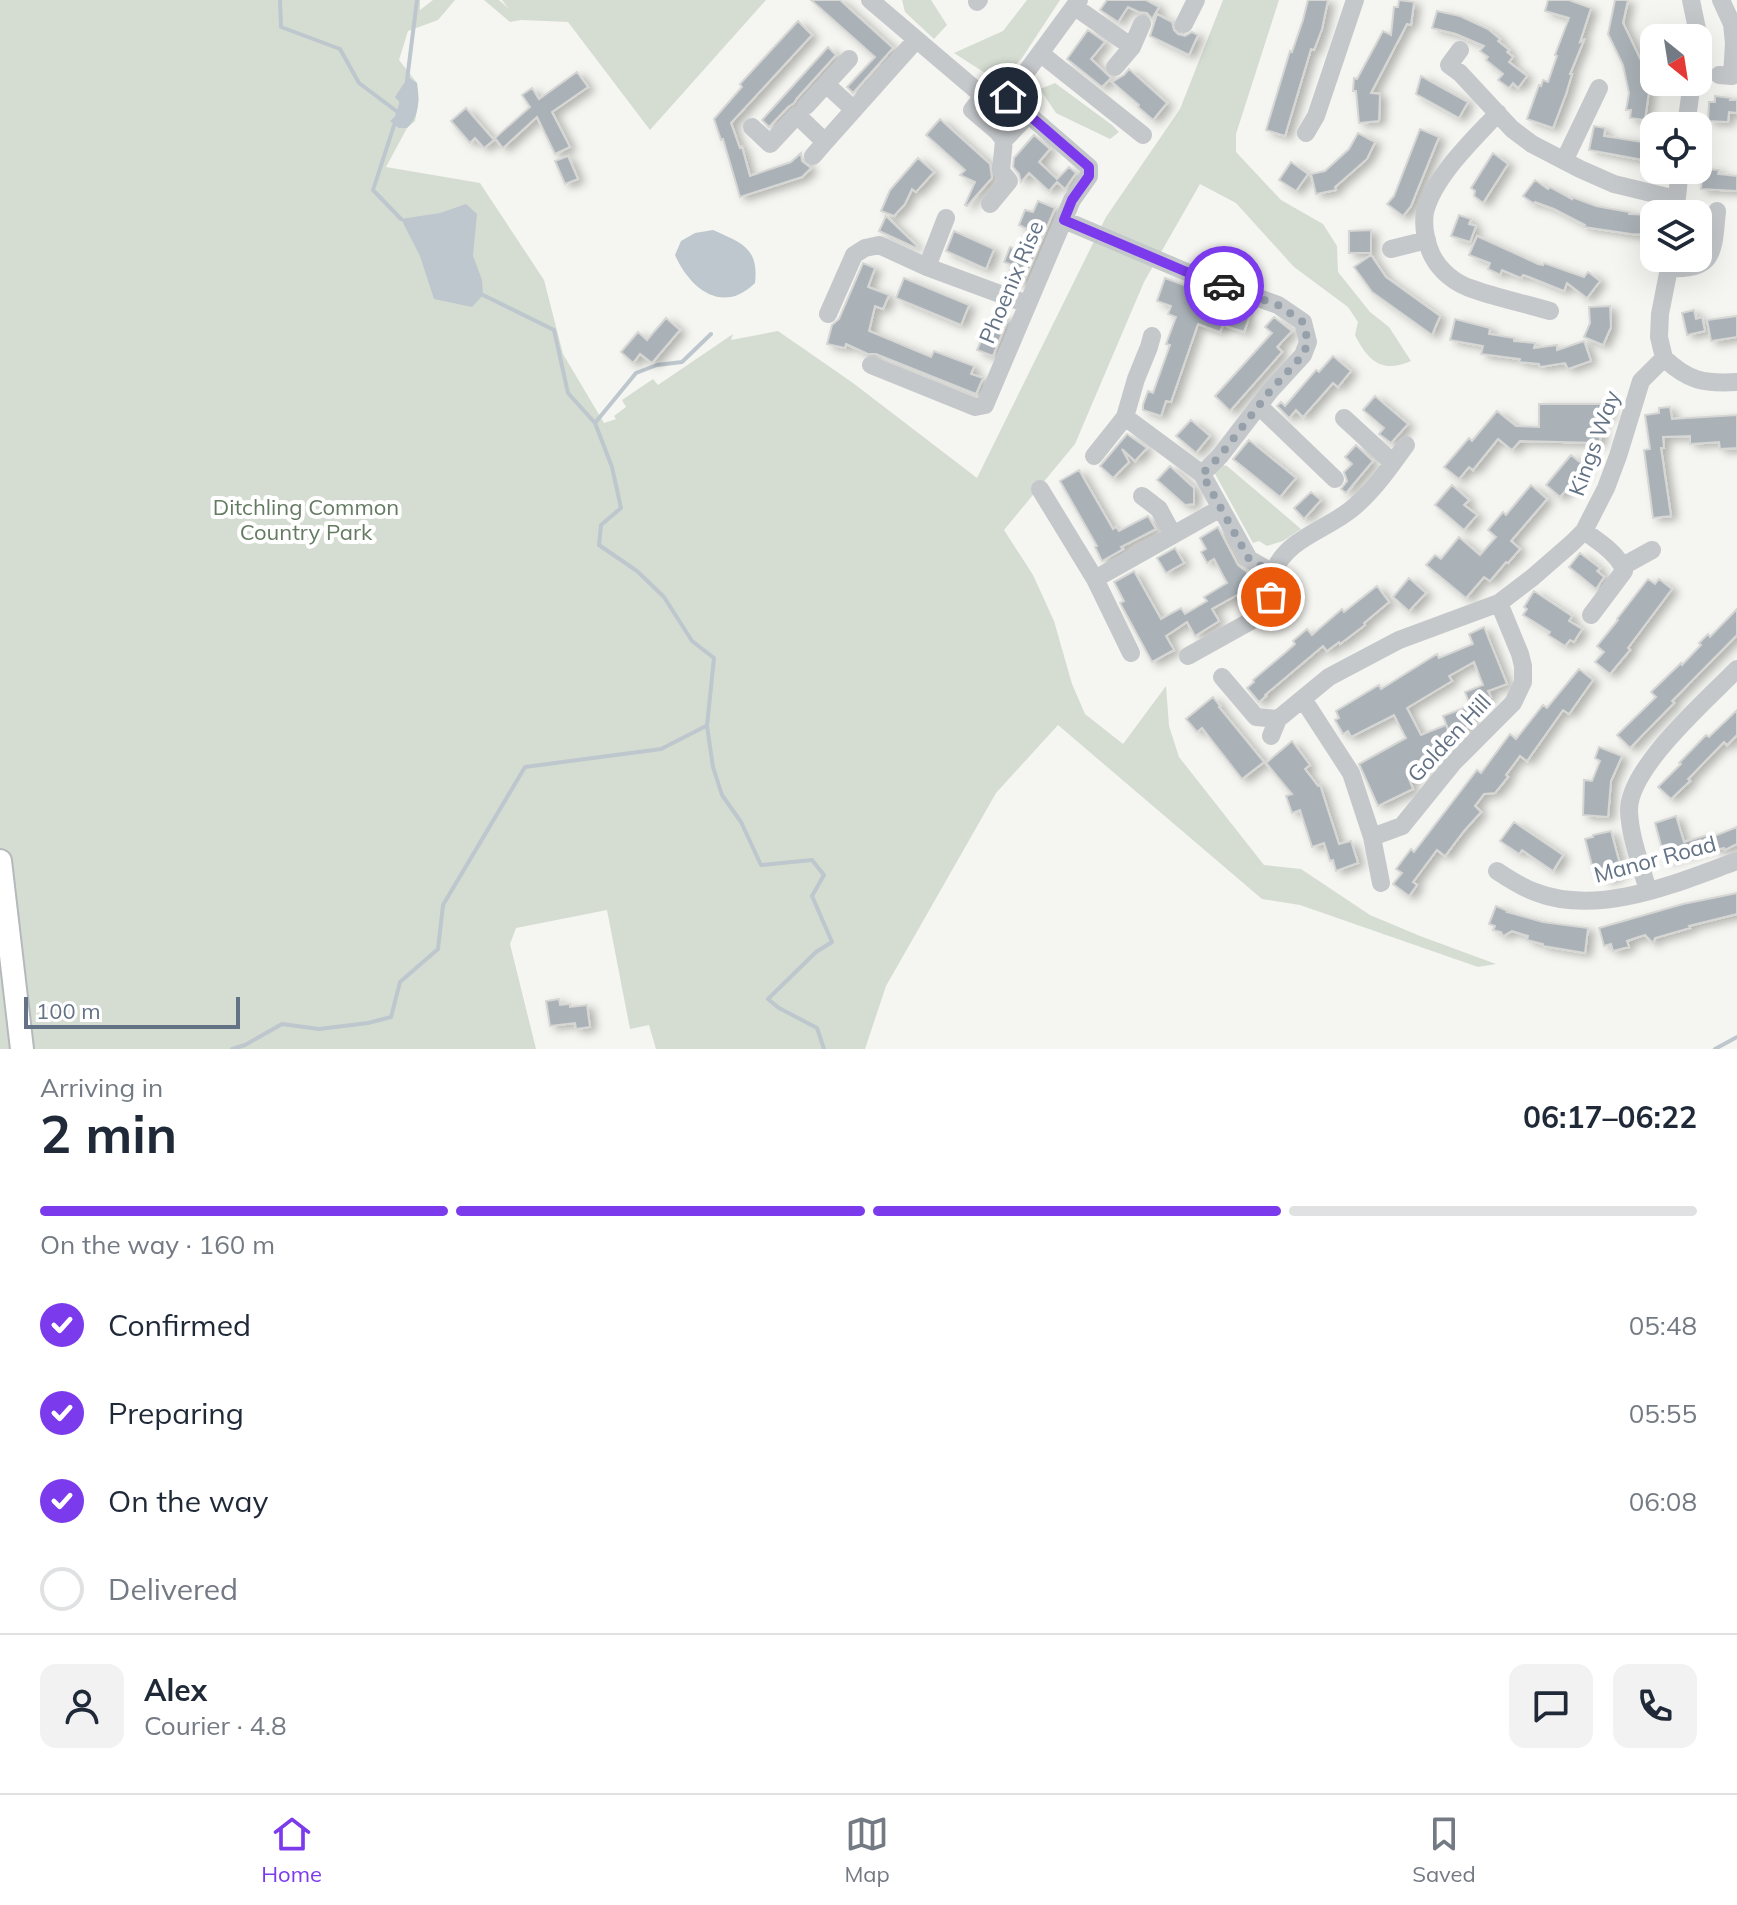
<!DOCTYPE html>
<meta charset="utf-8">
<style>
body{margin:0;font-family:Mulish,sans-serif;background:#f2f2f3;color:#1f2937;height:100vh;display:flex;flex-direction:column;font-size:30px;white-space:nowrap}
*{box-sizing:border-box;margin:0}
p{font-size:26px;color:#747a83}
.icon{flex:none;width:44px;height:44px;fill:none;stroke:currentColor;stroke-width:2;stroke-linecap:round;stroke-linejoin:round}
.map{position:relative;height:1049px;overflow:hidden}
.side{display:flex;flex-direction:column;background:#fff;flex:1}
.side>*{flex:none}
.needle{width:52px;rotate:150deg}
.tools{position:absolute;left:1640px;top:24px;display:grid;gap:16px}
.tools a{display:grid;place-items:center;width:72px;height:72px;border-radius:16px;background:#fff;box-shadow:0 8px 32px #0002;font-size:40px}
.scale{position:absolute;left:24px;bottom:20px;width:216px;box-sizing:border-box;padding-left:8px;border:4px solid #637284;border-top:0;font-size:22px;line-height:28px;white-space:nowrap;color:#637284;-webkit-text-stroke:6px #fff;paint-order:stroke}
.pin{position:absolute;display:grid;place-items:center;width:68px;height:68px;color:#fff;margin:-34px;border:4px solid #fff;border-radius:50%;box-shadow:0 2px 8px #0007}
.courier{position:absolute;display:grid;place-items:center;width:80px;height:80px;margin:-40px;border:6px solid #7c3aed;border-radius:50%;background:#fff;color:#222;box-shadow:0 2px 10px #0007}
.overview em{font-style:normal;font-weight:700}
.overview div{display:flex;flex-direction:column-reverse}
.overview{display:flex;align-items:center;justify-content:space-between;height:136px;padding:0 40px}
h1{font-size:52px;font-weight:700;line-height:60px}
.bar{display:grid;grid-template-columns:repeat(4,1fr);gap:12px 8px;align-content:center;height:96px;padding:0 40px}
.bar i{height:10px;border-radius:6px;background:#e0e1e3}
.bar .current{background:#7c3aed}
.bar p{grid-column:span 4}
.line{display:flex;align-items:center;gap:20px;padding:0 40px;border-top:2px solid #e0e1e3}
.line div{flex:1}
.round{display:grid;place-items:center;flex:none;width:84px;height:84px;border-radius:16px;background:#f2f2f3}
ol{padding:0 40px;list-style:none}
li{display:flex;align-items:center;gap:24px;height:88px}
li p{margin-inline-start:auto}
li .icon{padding:8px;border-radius:50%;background:#7c3aed;color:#fff;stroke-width:4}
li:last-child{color:#747a83}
li i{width:44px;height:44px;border:4px solid #e0e1e3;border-radius:50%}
.dock{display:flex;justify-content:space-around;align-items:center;height:112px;border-top:2px solid #e0e1e3;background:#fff;font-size:22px;color:#747a83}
.dock a{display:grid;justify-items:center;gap:4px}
.dock .current{color:#7c3aed}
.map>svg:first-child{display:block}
.green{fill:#d5ddd2}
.water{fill:#bdc7cd}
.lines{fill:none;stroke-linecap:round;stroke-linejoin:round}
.stream{stroke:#bdc7cd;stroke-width:4}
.building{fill:#aab2b8;stroke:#d6d6d4;stroke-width:2;filter:url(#shadow)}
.major-casing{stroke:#b5b9bd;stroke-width:26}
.minor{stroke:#c5c8cb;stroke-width:18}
.major{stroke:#fff;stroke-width:22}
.done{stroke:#96a0aa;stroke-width:8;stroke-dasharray:0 14.4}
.route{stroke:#7c3aed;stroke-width:10}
.labels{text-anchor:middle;stroke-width:8;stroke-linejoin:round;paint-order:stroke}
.street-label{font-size:22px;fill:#637284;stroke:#fff}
.park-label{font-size:22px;fill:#647b62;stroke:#fff}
</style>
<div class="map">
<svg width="1737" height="1049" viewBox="0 0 1737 1049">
<defs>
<filter id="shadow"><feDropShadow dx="6" dy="3.5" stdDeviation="4" flood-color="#0004"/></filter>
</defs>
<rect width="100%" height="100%" fill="#f5f5f1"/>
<path class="green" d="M0 0H420V10L433 0H455L438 20 408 31 399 60 417 83 419 99 415 121 407 128 386 167 480 183 544 280 563 354 604 423 616 419 614 416 626 407 622 400 653 379 658 385 733 334 731 340 778 331 853 383 977 478 1106 217 1180 109 1223 0H1279L1236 134V152L1281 200 1323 224 1337 246 1338 272 1370 312 1389 327 1411 361C1382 374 1368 361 1355 335L1358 322 1348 307 1294 267 1236 203 1200 184 1144 282 1075 444 1004 530 1033 575 1054 621 1072 684 1085 714 1123 744 1166 686 1169 726 1179 757 1264 865 1301 869 1370 915 1420 936 1496 964 1478 967 1300 905 1262 899 1058 725 996 793 886 986 865 1049H656L649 1025 630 1029 607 910 516 928 510 944 536 1049H0Z
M484 0H499L508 8 502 0H766L650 130 568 22 521 20 510 22Z
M902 0H931L947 25 934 39 905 12Z
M1027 0H1060L1022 58 999 82 954 53 1003 31Z
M1055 83 1112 125 1119 132 1110 139 1056 113 1040 89Z
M1219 464 1227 466 1301 529 1283 541 1267 546 1259 541 1253 543 1213 470Z"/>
<path class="water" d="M408 77 417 83C419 100 420 116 407 128H399L390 121 399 113 401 104 395 97Z
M466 204 477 214 473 256 482 280 483 295 472 307 434 299 420 256 401 219 440 213Z
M713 230C742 243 759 248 755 283 723 315 690 289 675 255L681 241 695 233Z"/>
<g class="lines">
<path class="stream" d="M280 0 281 27 340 49 359 83 399 113
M407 80 417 0
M401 219 373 190 402 101
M483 295 554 330 568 393 595 423 612 467 621 508 601 525 599 545 637 571 664 597 692 641 714 658 707 726 713 767 722 795 741 822 761 865 812 860 824 875 812 896 832 942 816 952 768 999 779 1008 817 1028 824 1049
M595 423 636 373 657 365 682 362 711 334
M232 1049 245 1045 282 1024 319 1029 368 1023 391 1017 400 982 438 949 443 905 525 767 661 749 706 726
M1715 1049 1737 1037"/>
</g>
<path class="building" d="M811 0H840L893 48 853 93 847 87 875 57Z
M1107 0H1146L1159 7 1152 19 1147 13 1139 12 1128 7 1118 22 1100 10Z
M1308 0H1328L1322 29 1314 50 1311 49 1285 136 1266 130 1290 51 1292 52 1303 20Z
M1399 0 1414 2 1411 25 1407 24 1371 93 1380 94 1379 121 1359 123 1356 91H1353L1354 78 1357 79 1383 31 1391 35 1394 7H1398Z
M1548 0H1569L1591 8 1580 42 1584 40 1570 74H1572L1566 94 1553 128 1527 119 1539 85 1541 86 1543 80 1548 82 1557 56 1555 55 1569 18 1545 11Z
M1615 0H1628L1623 23 1646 71 1649 91 1645 120 1630 118 1631 110H1626L1629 93 1623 65 1608 34Z
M1437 11 1460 16 1488 29 1500 39 1498 41 1509 50 1507 52 1513 57 1509 62 1527 76 1518 88 1513 83 1509 88 1498 80 1503 74 1486 60 1488 57 1480 51 1484 46 1456 34 1432 28Z
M1157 14 1172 22 1174 30 1178 34 1185 36 1192 32 1198 35 1189 55 1150 36Z
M798 21 812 35 731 123 740 148 742 147 750 176 791 162 801 153 802 161 811 168 802 177 740 197 723 139 721 140 714 119 742 87 740 84Z
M1088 30 1105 42 1091 59 1111 78 1102 87 1067 59Z
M828 47 836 55 797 98 794 103 788 107 769 127 762 120Z
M1129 69 1167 103 1153 120 1138 107 1139 105 1112 82 1124 75Z
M577 72 588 87 552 112 570 147 555 154 537 117 503 148 495 138 530 107 522 95 532 88 539 99Z
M1421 76 1468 102 1459 118 1416 94Z
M1715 96 1731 98 1730 100H1737V113L1729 112 1728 122 1708 121 1709 102H1715Z
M466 108 494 140 484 148 475 138 470 143 451 121Z
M940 119 990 164 992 178 967 206 965 205 975 182 960 175 965 170 926 135Z
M1594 126 1605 128 1604 136 1654 144V162L1589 150Z
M1420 129 1439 137 1411 206 1403 216 1387 204 1394 196Z
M1358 133 1375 142 1367 159 1335 187 1336 190 1316 194 1311 174 1325 171 1349 149Z
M1034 135 1050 149 1039 162 1057 179 1069 167 1076 173 1065 189 1057 182 1049 191 1029 173 1021 182 1019 174 1013 167 1014 158Z
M1493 153 1508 164 1483 203 1474 196 1475 191 1471 188Z
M568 156 578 179 565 184 555 161Z
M918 158 934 172 916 192 912 189 905 204 894 216 881 211 890 190Z
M1291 162 1308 174 1296 191 1279 180Z
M1698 168 1719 170 1718 174 1737 176V191L1701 189 1702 180H1697Z
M1535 180 1548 189 1550 187 1572 199V197L1596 206 1629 212V214L1654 215 1653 235 1631 234 1584 227 1585 225 1554 209 1535 202 1534 204 1523 196Z
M1038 201 1055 208 1023 284 1007 277 1012 265 1004 262 1010 247 1018 250 1027 229 1019 225 1025 210 1033 212Z
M1459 215 1471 219 1469 224 1476 226 1470 242 1451 236Z
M886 216 917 246 916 248 879 231Z
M1371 230V253H1349V231Z
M954 231 994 249 986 269 946 251Z
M1477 236 1538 264 1543 265 1544 263 1584 277 1588 272 1600 281 1587 298 1567 283 1564 291 1529 277 1523 275 1521 278 1502 270 1500 275 1488 269 1490 263 1469 255Z
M1371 255 1386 277 1440 316 1432 335 1372 292 1354 267Z
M863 263 875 268 868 287 889 295 883 309 875 306 869 331 931 357 934 351 974 366 971 374 983 378 976 394 876 354H868L846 344 845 348 827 344 832 325 839 319Z
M904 278 969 305 961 325 896 298Z
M1165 278 1206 293 1205 295 1232 306 1233 303 1244 307 1240 315 1249 318 1244 332 1223 325 1220 332 1198 324 1171 402 1166 401 1161 416 1143 410V405L1148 391 1153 393 1170 345 1166 344 1176 317 1168 314 1171 306 1157 301Z
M1610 306 1611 327 1603 345 1584 337 1590 323 1589 307Z
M1694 310 1696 319 1702 317 1705 331 1687 335 1682 313Z
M993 313 1008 319 993 356 977 350Z
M1737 316V337L1711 341 1707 320Z
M1274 317 1292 331 1277 347 1282 352 1230 411 1215 396 1272 333 1265 327Z
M666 318 680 330 652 363 640 354 633 363 621 352 638 332 647 340Z
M1455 319 1490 328 1489 334 1514 338V341L1535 343 1534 348 1557 345V350L1584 341 1591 361 1568 369 1565 363 1540 367 1539 364 1519 362 1520 359 1481 354 1483 346 1450 340Z
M1333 356 1351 371 1338 387 1333 383 1303 417 1296 410 1289 418 1277 406 1281 402 1285 406 1316 370 1319 372Z
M1375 396 1408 424 1391 443 1379 434 1384 428 1363 410Z
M1539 404H1609V416H1601L1600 443 1520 441 1512 450 1498 439 1473 470 1469 467 1459 479 1444 467 1469 438 1472 441 1497 411 1516 426 1539 427Z
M1670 407 1672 419 1737 415V448L1720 449 1719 442 1690 444V436L1663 437 1664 448H1661L1671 516 1653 518 1644 450 1650 449 1645 415 1659 413V408Z
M1191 420 1210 436 1196 453 1176 436Z
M1127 434 1147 448 1135 461 1122 449 1129 462 1113 478 1100 466Z
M1249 440 1296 478 1280 497 1233 459Z
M1356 445 1373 461 1346 493 1341 489 1347 481 1344 472 1352 464 1345 457Z
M1571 455 1586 467 1560 497 1546 485Z
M1170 466 1194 488V504L1185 505 1157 480Z
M1079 470 1113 529 1116 527 1119 531 1148 516 1156 529 1121 547 1123 549 1102 561 1095 547 1097 546 1060 481Z
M1452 485 1469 500 1464 505 1477 515 1464 530 1435 505Z
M1531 485 1547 499 1511 541 1520 549 1508 563 1506 562 1490 581 1484 577 1466 598 1426 565 1435 555 1441 559 1459 537 1480 555 1496 537 1488 530 1503 512 1506 515Z
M1311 492 1321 500 1304 519 1294 508Z
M1218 527 1238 565 1247 572 1254 585 1256 584 1259 593 1254 600 1243 606 1237 595 1212 609 1219 621 1195 636 1187 622 1166 636 1174 650 1152 662 1120 603 1124 601 1114 582 1134 571 1161 619 1181 608 1185 614 1207 601 1204 597 1227 583 1214 559 1207 563 1201 552 1206 549 1200 538Z
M1175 548 1184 563 1166 573 1157 558Z
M1580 553 1600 568 1597 571 1604 577 1596 589 1569 567Z
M1409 578 1426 593 1409 611 1393 597Z
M1648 579 1655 584 1659 579 1672 589 1628 648 1630 650 1610 674 1595 662 1604 652 1597 646 1618 620 1617 619Z
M1377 586 1389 602 1364 623 1365 625 1340 644 1339 642 1327 651 1323 646 1265 695 1266 696 1259 702 1247 688 1254 682 1253 680 1285 653 1295 644 1293 641 1307 629 1312 635 1342 609 1344 612Z
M1534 591 1572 616 1569 621 1582 629 1574 642 1570 640 1565 646 1548 635 1550 632 1523 615 1527 609 1524 607Z
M1737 609V635L1672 701 1674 703 1630 748 1617 735 1656 697 1651 692 1681 663 1682 665 1701 645 1699 643 1708 634 1710 637Z
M1484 627 1507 684 1488 691 1491 697 1470 705 1465 692 1483 685 1474 662 1449 676 1452 681 1407 708 1421 735 1446 725 1453 742 1429 752 1433 763 1422 768 1424 772 1409 779 1413 789 1378 806 1359 764 1406 738 1394 715 1351 737 1348 731 1343 734 1335 720 1339 718 1336 711 1379 685 1381 689 1437 654 1439 658 1473 644 1469 634Z
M1579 669 1593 680 1569 714 1563 710 1527 761 1520 756 1506 775 1508 777 1495 793 1484 794 1475 806 1481 812 1464 831 1445 856 1437 850 1413 882 1417 885 1409 896 1393 884 1402 873 1396 869 1411 849 1414 852 1477 770 1481 773 1510 734 1516 739 1543 705 1547 708Z
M1213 697 1220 706 1219 707 1264 762 1242 779 1202 728 1197 732 1186 719Z
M1466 707 1473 725 1450 734 1443 716Z
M1737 710V735L1727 745 1724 742 1688 779 1690 781 1671 799 1658 787 1681 764 1679 763 1706 735 1709 737Z
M1292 741 1310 765 1305 769 1318 786 1320 785 1339 844 1351 841 1358 863 1336 871 1333 860 1330 861 1324 843 1312 847 1300 810 1292 813 1286 796 1292 794 1266 763Z
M1599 747 1622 756 1611 781 1608 817 1583 815 1584 780 1592 781 1600 761 1595 758Z
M1676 816 1684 842 1711 834 1712 837 1737 827V844L1725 850 1724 848 1716 850 1715 845 1665 860 1655 823Z
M1514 822 1563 855 1553 871 1522 850 1519 854 1500 841Z
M1611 831 1622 872 1615 874 1616 877 1605 880 1602 871 1594 873 1585 839 1593 837V835Z
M1737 893V914L1689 926 1690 928 1655 938 1653 943 1645 935 1627 941 1629 947 1613 951 1611 944 1604 946 1599 928 1683 904Z
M1496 906 1508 911 1507 912 1543 922 1588 928 1585 953 1543 946V944L1527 940 1528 936 1512 931 1503 936 1501 932 1493 930 1495 926 1489 924Z
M559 999 560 1005 570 1004V1007L587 1005 590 1027 576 1029 575 1023 550 1026 546 1001Z"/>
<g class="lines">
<g class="major-casing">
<path id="major" d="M0 861 22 1049"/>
</g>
<path class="minor" d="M870 0 983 96 998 100 1008 97 1079 0
M1691 0 1697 29V38
M977 2 979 0
M1075 7 1132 47 1142 24
M1184 24 1196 0
M1460 50 1449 65 1460 73 1512 129 1532 144 1580 169 1614 184 1676 199
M1040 53 1143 135
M1115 67 1132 47
M1719 75 1732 76 1734 43 1732 24 1721 0
M826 84 854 110
M983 96 972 110 998 132 1004 140 1028 115
M806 106 849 59
M1498 113C1474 139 1434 176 1425 212 1423 223 1425 238 1429 248 1435 266 1450 280 1467 287 1493 297 1523 303 1550 311
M1686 126 1692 82
M752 127 770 144 797 115 825 142 813 156
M1306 133 1316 116 1355 0
M825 142 916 40
M1564 161 1599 88
M990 204 1009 181 1001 171 1004 140
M1675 214 1680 170
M1064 220 1189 273 1278 305 1303 322 1308 342 1303 355 1270 391 1220 456 1202 474 1249 559 1273 573C1287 537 1328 530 1354 507 1374 490 1391 466 1406 445
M1391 249 1427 240
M927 267 946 218
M1670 268C1716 271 1713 249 1717 211
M828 314 854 255 865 248 879 245 927 267 1027 304
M1664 358 1659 337 1660 314 1671 258
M1664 358C1688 381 1704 384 1737 382
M871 365 975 407 985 405 1072 200 1089 176V167L1008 97
M1259 406 1335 479
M1125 417 1202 474
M1344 418 1393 463
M1094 456 1125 417 1136 379 1149 347 1152 336
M1040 489 1095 579 1131 653
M1142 496 1159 509 1173 535
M1584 531C1598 541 1620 555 1624 571L1591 615
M1623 566 1652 550
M1095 579 1221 508
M1188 656 1258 617 1271 597 1273 573
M1222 677 1256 717 1278 719
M1303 699 1351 773 1372 837 1381 883
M1271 736 1278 719 1329 677 1399 640 1499 603 1533 577 1572 543 1584 531 1606 488 1618 456 1641 381 1664 358
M1372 837 1402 826 1453 763 1513 703 1523 682V666L1520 654 1499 603
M1497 871C1509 879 1521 887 1535 892 1599 917 1676 883 1737 861
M1648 891C1641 865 1630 837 1629 811 1628 768 1707 700 1737 669"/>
<use href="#major" class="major"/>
</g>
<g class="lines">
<path class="done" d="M1224 286 1278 305 1303 322 1308 342 1303 355 1270 391 1220 456 1202 474 1249 559 1273 573 1271 597"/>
<path class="route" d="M1008 97 1089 167V176L1072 200 1064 220 1189 273 1224 286"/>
</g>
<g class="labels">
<g class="street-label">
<text transform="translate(1011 282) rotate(-67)" y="8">Phoenix Rise</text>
<text transform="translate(1594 443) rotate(-70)" y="8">Kings Way</text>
<text transform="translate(1449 738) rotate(-47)" y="8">Golden Hill</text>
<text transform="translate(1655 859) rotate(-15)" y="8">Manor Road</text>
</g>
<g class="park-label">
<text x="306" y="515">Ditchling Common<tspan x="306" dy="25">Country Park</tspan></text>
</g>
</g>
</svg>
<div class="tools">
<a><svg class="needle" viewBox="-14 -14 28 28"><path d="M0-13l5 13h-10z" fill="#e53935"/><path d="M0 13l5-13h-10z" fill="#747a83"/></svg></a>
<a><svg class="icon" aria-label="locate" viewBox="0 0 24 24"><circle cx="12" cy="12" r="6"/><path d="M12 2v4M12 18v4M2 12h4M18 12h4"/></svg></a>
<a><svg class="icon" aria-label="layers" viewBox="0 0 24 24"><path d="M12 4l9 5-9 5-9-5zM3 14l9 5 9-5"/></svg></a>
</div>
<div class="scale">100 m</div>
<div class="pin" style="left:1271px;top:597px;background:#ea580c"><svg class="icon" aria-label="bag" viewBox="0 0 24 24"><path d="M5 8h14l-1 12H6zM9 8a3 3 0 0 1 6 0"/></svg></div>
<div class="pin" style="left:1008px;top:97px;background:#1f2937"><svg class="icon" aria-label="home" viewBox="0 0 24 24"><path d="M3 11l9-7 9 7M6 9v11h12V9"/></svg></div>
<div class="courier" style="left:1224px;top:286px"><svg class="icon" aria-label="car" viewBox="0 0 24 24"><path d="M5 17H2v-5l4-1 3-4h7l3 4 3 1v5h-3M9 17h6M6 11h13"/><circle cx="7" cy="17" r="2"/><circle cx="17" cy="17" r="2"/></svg></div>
</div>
<section class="side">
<div class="overview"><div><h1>2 min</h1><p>Arriving in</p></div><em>06:17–06:22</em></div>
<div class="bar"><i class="current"></i><i class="current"></i><i class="current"></i><i></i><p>On the way · 160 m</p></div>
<ol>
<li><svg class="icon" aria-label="check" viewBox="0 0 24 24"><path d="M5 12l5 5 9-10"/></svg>Confirmed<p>05:48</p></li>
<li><svg class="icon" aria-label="check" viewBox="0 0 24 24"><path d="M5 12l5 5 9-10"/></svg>Preparing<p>05:55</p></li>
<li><svg class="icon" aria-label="check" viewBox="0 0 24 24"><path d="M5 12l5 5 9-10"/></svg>On the way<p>06:08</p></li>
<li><i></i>Delivered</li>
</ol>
<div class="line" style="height:144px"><a class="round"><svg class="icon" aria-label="person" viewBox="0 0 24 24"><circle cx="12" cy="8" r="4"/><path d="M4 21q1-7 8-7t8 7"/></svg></a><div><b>Alex</b><p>Courier · 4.8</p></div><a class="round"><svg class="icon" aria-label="chat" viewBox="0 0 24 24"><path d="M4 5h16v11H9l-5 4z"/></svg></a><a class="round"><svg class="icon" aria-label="phone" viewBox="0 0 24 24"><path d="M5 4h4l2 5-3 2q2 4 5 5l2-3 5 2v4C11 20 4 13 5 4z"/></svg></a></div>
</section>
<nav class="dock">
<a class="current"><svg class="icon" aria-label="home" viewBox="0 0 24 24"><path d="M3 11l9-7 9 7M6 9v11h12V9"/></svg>Home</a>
<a><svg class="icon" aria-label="map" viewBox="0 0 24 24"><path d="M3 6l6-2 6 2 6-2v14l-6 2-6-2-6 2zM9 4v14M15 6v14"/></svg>Map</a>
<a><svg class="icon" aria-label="saved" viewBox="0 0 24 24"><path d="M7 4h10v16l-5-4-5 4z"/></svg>Saved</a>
</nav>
